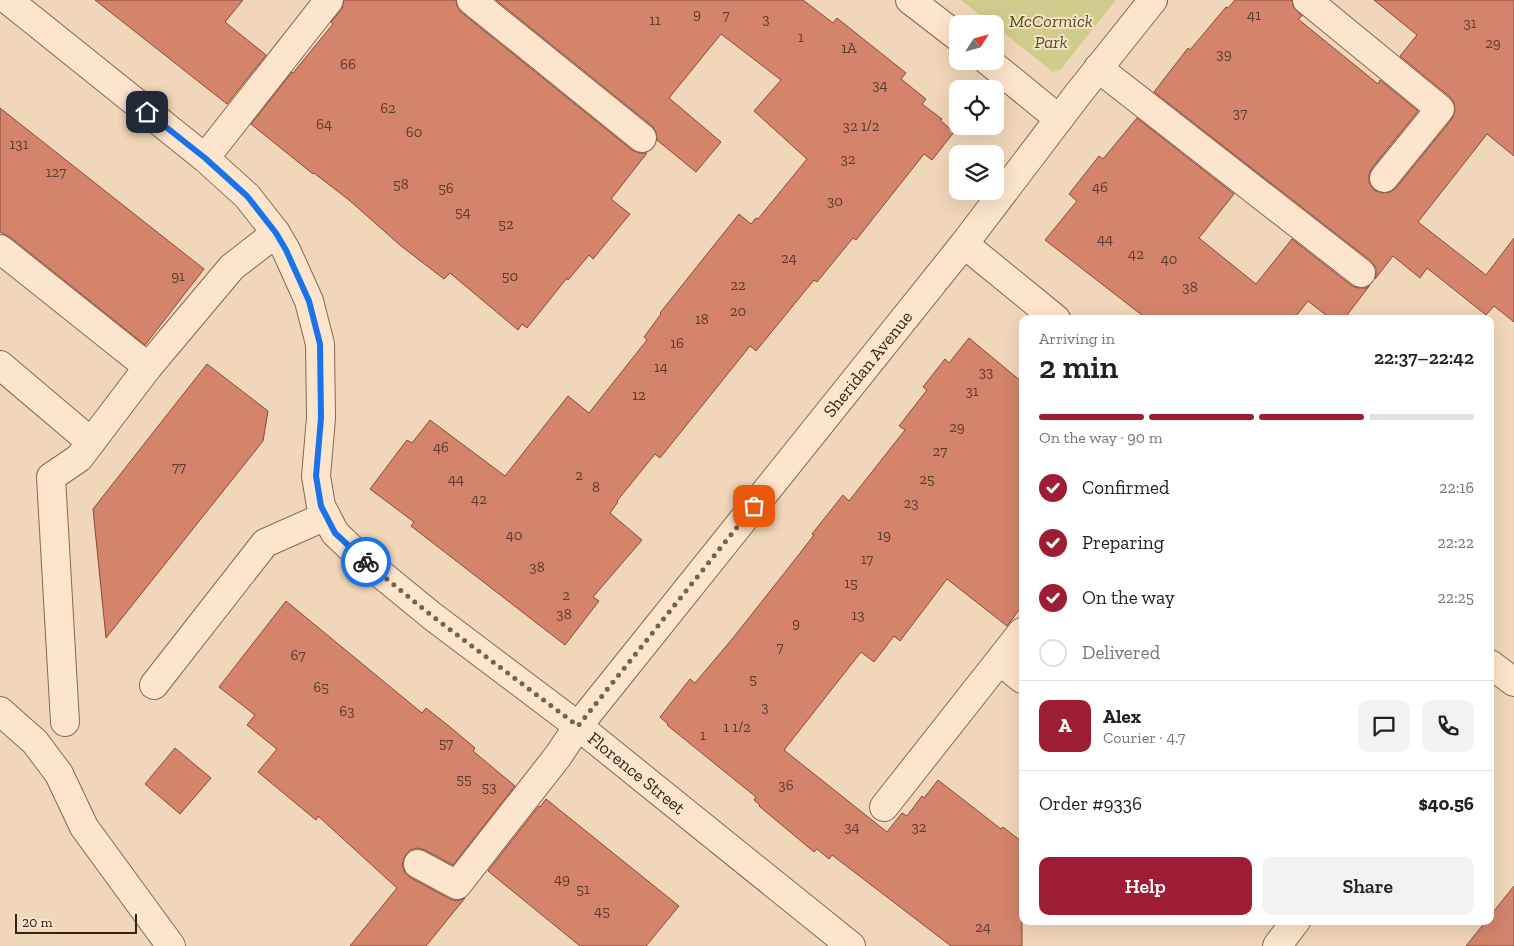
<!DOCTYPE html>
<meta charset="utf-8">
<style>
body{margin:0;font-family:"Zilla Slab",serif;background:#f2f2f2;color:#222;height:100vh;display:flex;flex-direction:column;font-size:19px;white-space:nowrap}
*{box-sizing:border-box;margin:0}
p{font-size:16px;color:#767676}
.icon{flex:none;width:28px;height:28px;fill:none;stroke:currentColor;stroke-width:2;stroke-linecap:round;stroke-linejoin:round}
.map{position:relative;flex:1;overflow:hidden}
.panel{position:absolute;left:1019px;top:315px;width:475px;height:610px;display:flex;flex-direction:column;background:#fff;border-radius:10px;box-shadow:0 5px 20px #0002}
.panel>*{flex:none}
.needle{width:32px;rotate:54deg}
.fabs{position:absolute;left:949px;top:15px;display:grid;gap:10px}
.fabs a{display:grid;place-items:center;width:55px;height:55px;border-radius:10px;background:#fff;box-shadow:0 5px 20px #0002;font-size:25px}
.scale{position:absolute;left:15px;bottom:12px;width:122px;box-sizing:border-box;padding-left:5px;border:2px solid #362219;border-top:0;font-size:14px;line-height:18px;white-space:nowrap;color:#362219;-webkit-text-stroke:4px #f8e2c9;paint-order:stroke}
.pin{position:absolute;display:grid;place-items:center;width:42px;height:42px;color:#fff;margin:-21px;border-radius:10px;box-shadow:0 2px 8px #0006}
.courier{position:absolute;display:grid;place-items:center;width:50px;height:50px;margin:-25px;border:4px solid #1a73e8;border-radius:50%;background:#fff;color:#222;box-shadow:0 1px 6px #0007}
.summary em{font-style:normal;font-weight:600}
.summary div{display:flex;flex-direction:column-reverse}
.summary{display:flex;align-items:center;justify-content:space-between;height:85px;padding:0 20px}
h1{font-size:32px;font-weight:600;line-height:38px}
.bar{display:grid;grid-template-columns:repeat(4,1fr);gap:8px 5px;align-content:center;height:60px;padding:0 20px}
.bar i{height:6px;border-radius:4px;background:#e0e0e0}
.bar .on{background:#9d1d34}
.bar p{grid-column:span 4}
.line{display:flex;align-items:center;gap:12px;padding:0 20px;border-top:1px solid #e0e0e0}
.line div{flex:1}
.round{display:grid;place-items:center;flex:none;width:52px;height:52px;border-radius:10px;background:#f2f2f2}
ol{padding:0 20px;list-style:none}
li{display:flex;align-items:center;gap:15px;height:55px}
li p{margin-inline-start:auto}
li .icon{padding:5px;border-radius:50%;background:#9d1d34;color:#fff;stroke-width:4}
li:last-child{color:#767676}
li i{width:28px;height:28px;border:2px solid #e0e0e0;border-radius:50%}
.primary-button{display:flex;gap:10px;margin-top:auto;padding:10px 20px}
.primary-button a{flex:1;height:58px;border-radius:10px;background:#9d1d34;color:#fff;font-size:20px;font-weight:600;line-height:58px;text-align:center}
.primary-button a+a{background:#f2f2f2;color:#222}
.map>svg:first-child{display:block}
.green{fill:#d0cc8c}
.building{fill:#d3846b;stroke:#8a4936}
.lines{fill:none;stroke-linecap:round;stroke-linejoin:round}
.minor-casing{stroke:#896652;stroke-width:30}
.minor{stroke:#fce5cc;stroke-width:28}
.done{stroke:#776151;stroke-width:5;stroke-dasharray:0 9}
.route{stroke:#1a73e8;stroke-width:6}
.labels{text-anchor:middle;stroke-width:4;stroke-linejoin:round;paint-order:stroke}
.number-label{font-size:15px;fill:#5d3a2e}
.park-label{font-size:18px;font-style:italic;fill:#50541e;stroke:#f8e2c9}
.street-label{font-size:18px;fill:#362219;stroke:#f8e2c9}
</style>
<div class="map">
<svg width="1514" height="946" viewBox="0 0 1514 946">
<rect width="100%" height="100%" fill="#f1d7b9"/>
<path class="green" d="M961 0H1116L1061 69 1053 72 995 26V24H992Z"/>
<path class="building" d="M95 0H243L225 22 266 55 227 104Z
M344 0H456L457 6 461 12 632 150 639 153H647L611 199 630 214 593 259 589 255 568 280 567 278 527 328 522 324 518 330 450 273 444 279 401 246 349 200 314 173 313 174 251 124 292 72 293 73 333 24 331 22 342 9Z
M496 0H803L833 23 837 18 906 73 901 79 926 99 922 104 942 119 940 120 954 132 932 160 924 154 856 240 853 238 817 282 814 280 756 351 750 346 660 458 655 454 617 501 618 502 610 513 642 540 593 597 599 601 565 645 411 526 414 522 370 489 407 440 412 443 430 420 505 476 568 396 589 413 647 340 644 337 661 314 660 313 739 214 751 224 756 218 758 219 807 159 754 111 781 80 721 34 669 98 721 142 696 172 657 140 656 132 652 126Z
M1235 0H1292L1293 6 1302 16 1298 19 1378 84 1380 80 1418 111 1372 168 1369 175V183L1374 190 1382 193 1390 192 1396 188 1452 119 1455 111 1454 103 1450 97 1400 56 1417 35 1374 0H1514V156L1487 134 1418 222 1486 275 1514 238V322L1494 306 1486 315 1427 268 1420 278 1393 256 1375 279 1376 275V268L1371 261 1154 92 1188 48 1190 50 1226 7 1228 8Z
M0 108 204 269 145 345 10 237 0 232Z
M1137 118 1234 194 1199 238 1256 284 1292 239 1352 286 1359 288H1366L1370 285 1344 319H1331L1308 301 1296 316 1299 319H1147L1045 240 1077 201 1069 194 1099 156 1103 159Z
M969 338 1022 382V606L1007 626 947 579 900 641 894 636 874 662 861 652 784 750 887 832 902 813 907 816 922 796 924 798 938 780 1001 829 1003 827 1022 842V946H951L832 855 829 859 817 849 814 852 759 806 760 805 754 800 756 797 667 725 668 724 660 717 690 679 695 683 733 638 797 557 814 535 812 534 843 495 849 501 905 430 899 426 927 390 923 387 945 359 949 363Z
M207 364 268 411 263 441 106 638 93 509Z
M286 601 422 713 426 708 450 727 475 748 473 751 515 786 453 865 425 850 418 848 410 850 405 856 402 865 405 873 411 878 450 899 457 901 465 898 426 946H350L397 888 318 816 316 820 258 772 277 749 247 725 255 715 219 687Z
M175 748 211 778 180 814 145 784Z
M546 799 679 906 646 946H580L488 871 539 806 540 807Z
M1514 886V946H1466L1486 921H1490V916Z"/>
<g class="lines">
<g class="minor-casing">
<g id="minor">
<path id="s1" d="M8 0 205 158 247 196 276 233 286 250 309 301 320 344 321 418 316 476 321 506 335 533 360 557 432 616 578 726 851 946"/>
<path d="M471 0 642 138"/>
<path d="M910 0 958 37"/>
<path d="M1307 0 1440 109 1384 178"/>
<path d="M988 61 1059 119"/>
<path d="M1098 68 1361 273"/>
<path d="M205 158 329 0"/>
<path d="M964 244 1056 319"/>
<path d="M0 249 148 367"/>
<path d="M0 365 91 442"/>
<path d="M1000 661 1022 679"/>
<path d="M1490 664 1514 682"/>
<path d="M154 685 265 543 326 516"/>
<path d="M0 711 35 742 59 774 84 827 171 946"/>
<path d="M65 722 51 477 79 458 148 367 232 267 276 233"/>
<path d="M884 807 1022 632"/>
<path id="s2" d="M418 864 457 885 558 756 578 726 964 244 1078 94 1153 0"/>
<path d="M1277 946 1296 921"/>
</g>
</g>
<use href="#minor" class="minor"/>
</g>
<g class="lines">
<path class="done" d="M366 562 432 616 578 726 754 506"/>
<path class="route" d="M147 112 205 158 247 196 276 233 286 250 309 301 320 344 321 418 316 476 321 506 335 533 366 562"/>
</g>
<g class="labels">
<g class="number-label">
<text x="697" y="19">9</text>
<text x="726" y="20">7</text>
<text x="1254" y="20">41</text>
<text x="766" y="24">3</text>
<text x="655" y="25">11</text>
<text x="1470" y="28">31</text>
<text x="801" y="42">1</text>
<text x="1493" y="48">29</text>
<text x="849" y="53">1A</text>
<text x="1224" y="59">39</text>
<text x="348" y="69">66</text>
<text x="880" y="90">34</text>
<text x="388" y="113">62</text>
<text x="1240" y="118">37</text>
<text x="324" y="129">64</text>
<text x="861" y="131">32 1/2</text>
<text x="414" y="137">60</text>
<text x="19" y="149">131</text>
<text x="848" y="164">32</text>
<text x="56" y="177">127</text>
<text x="401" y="189">58</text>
<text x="1100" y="192">46</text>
<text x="446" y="193">56</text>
<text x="835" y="206">30</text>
<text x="463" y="217">54</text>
<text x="506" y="229">52</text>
<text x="1105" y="244">44</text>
<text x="1136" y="259">42</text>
<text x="789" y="263">24</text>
<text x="1169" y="264">40</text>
<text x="178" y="281">91</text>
<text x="510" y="281">50</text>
<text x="738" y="290">22</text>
<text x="1190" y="292">38</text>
<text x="738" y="316">20</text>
<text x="702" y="324">18</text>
<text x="677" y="348">16</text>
<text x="661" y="372">14</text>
<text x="986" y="377">33</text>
<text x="972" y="396">31</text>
<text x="639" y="400">12</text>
<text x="957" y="432">29</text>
<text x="441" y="452">46</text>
<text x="940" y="456">27</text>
<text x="179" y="472">77</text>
<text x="579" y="480">2</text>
<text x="456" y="484">44</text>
<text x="927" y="484">25</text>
<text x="596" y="492">8</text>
<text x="479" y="504">42</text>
<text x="911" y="508">23</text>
<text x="514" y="540">40</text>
<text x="884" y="540">19</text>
<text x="867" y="564">17</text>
<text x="537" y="572">38</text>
<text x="851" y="588">15</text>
<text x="566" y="600">2</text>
<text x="564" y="619">38</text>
<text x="858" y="620">13</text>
<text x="796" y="628">9</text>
<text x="780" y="652">7</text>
<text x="298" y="660">67</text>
<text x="753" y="684">5</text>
<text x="321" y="692">65</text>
<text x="765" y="712">3</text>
<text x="347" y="716">63</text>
<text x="737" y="732">1 1/2</text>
<text x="703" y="740">1</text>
<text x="446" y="748">57</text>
<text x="464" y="784">55</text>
<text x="786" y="790">36</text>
<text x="489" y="792">53</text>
<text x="852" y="832">34</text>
<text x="919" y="832">32</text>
<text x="562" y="884">49</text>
<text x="583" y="894">51</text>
<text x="602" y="916">45</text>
<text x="983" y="932">24</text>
</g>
<g class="park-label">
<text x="1051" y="27">McCormick<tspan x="1051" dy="21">Park</tspan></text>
</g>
<g class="street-label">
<text dy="6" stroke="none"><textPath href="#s2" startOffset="708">Sheridan Avenue</textPath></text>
<text dy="6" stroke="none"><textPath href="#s1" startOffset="1055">Florence Street</textPath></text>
</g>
</g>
</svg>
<div class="fabs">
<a><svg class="needle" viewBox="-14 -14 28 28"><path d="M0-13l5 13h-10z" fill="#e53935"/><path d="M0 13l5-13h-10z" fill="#767676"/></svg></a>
<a><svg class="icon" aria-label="locate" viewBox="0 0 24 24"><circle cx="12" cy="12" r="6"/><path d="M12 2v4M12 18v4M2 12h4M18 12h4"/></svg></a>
<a><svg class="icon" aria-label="layers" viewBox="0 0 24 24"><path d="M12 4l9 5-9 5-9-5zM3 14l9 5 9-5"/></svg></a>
</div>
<div class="scale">20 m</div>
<div class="pin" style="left:754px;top:506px;background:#ea580c"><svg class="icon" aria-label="bag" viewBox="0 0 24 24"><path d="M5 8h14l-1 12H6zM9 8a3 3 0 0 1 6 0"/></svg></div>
<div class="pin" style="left:147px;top:112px;background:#1f2937"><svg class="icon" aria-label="home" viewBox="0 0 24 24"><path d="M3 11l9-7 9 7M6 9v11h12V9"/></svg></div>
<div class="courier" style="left:366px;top:562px"><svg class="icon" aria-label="bike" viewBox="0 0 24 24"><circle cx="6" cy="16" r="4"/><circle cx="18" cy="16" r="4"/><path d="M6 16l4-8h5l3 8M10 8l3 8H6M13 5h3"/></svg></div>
<section class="panel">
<div class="summary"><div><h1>2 min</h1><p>Arriving in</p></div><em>22:37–22:42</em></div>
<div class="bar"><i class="on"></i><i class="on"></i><i class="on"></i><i></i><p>On the way · 90 m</p></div>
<ol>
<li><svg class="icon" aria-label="check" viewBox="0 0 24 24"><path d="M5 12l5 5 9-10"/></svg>Confirmed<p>22:16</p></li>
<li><svg class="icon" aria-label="check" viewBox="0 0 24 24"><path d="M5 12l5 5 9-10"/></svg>Preparing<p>22:22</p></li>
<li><svg class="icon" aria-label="check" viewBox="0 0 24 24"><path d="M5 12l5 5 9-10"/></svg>On the way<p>22:25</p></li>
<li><i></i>Delivered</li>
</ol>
<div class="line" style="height:90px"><b class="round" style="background:#9d1d34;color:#fff">A</b><div><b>Alex</b><p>Courier · 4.7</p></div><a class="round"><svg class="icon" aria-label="chat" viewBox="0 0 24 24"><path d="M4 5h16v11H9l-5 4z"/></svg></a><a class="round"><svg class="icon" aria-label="phone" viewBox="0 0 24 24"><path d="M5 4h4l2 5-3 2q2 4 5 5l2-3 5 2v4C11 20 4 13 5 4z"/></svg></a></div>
<div class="line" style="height:65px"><div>Order #9336</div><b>$40.56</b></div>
<div class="primary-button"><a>Help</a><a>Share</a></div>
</section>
</div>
